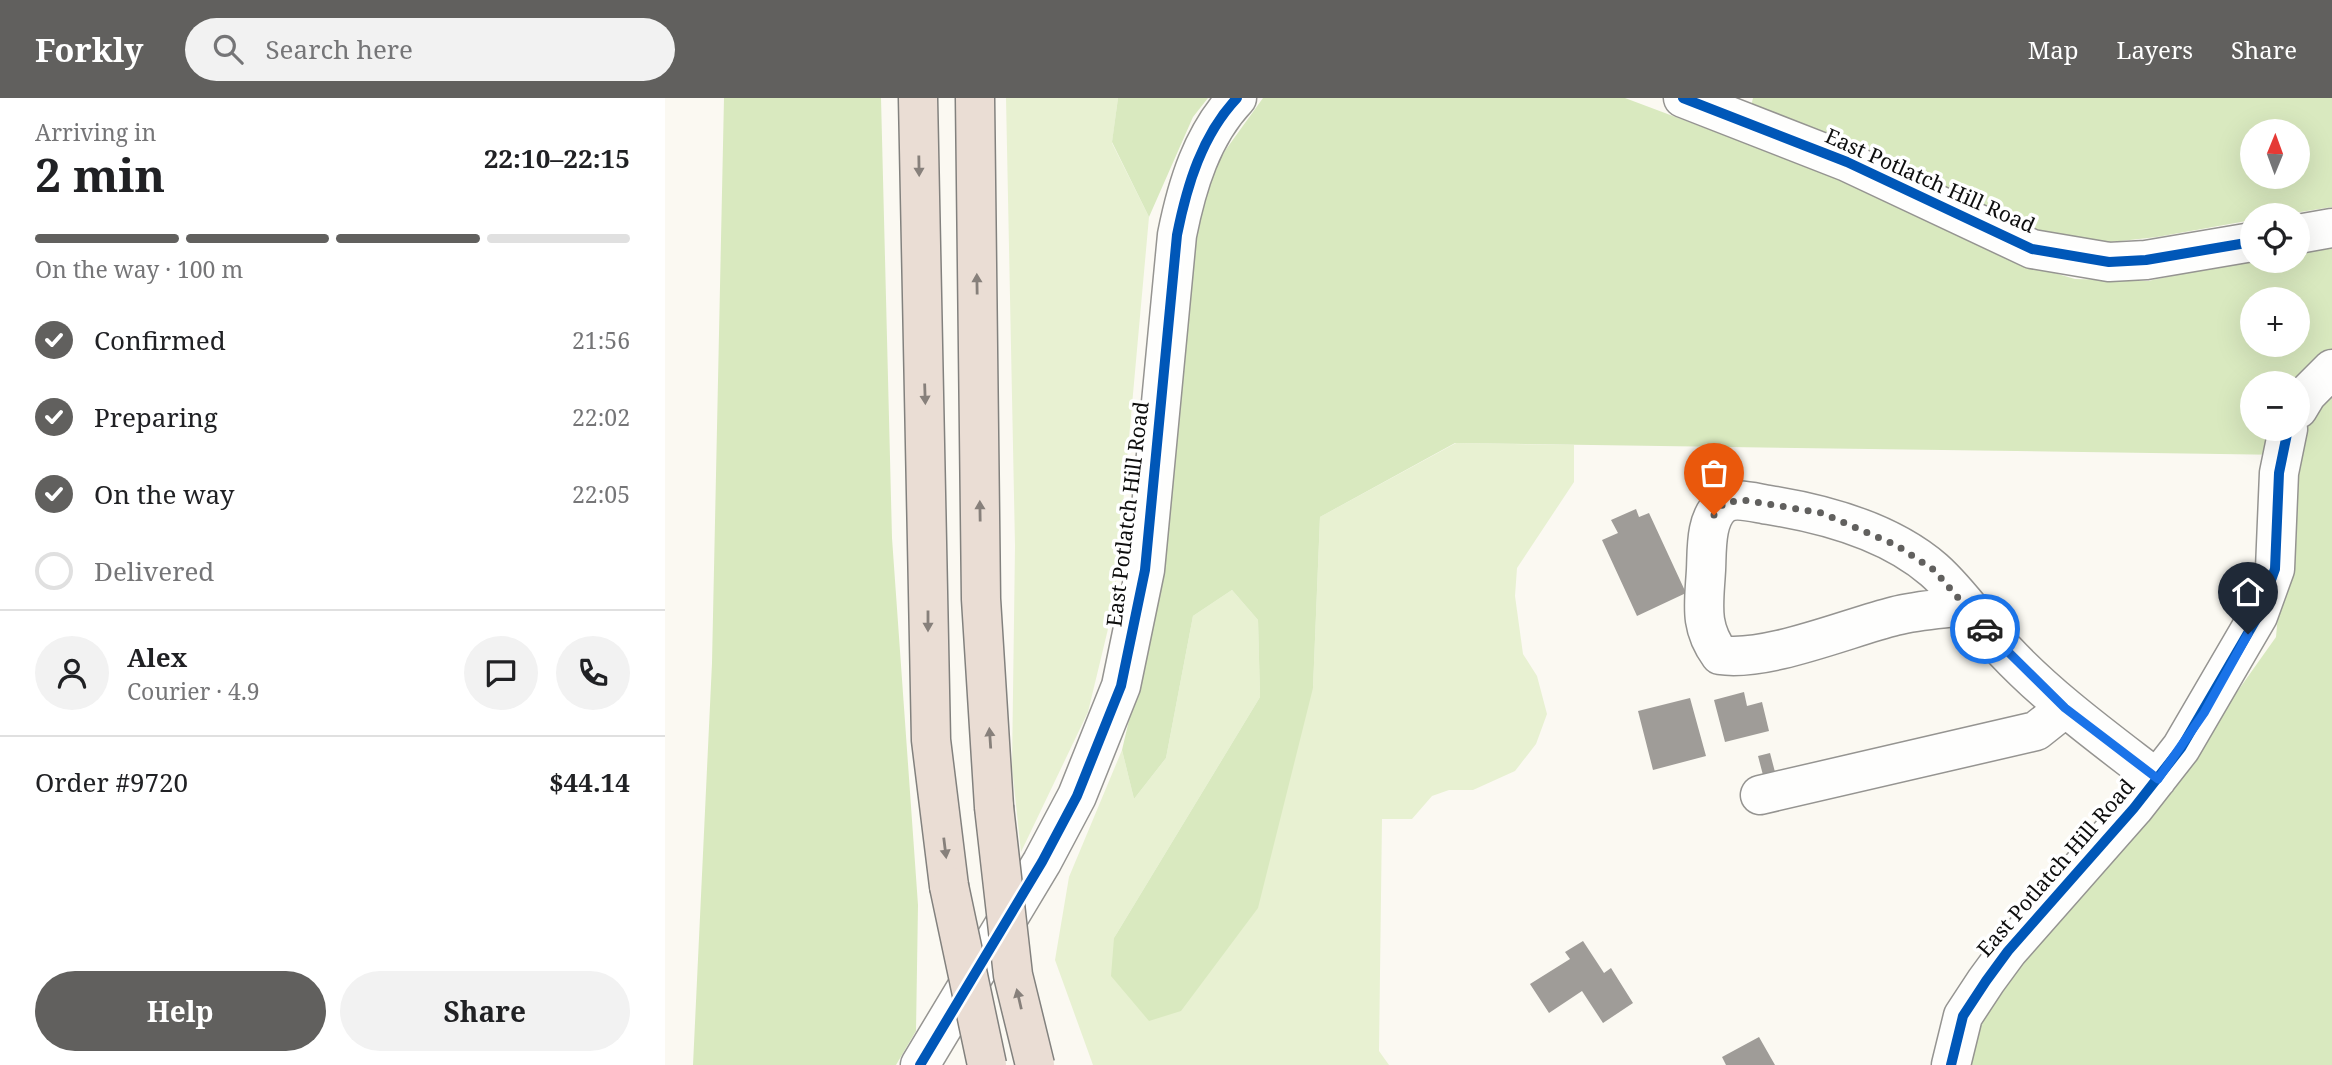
<!DOCTYPE html>
<meta charset="utf-8">
<style>
body{margin:0;font-family:"Noto Serif",serif;background:#f2f2f2;color:#202124;height:100vh;display:flex;flex-direction:column;font-size:26px;white-space:nowrap}
*{box-sizing:border-box;margin:0}
p{font-size:23px;color:#757577}
.icon{flex:none;width:38px;height:38px;fill:none;stroke:currentColor;stroke-width:2;stroke-linecap:round;stroke-linejoin:round}
.map{position:relative;flex:1;overflow:hidden}
.side{display:flex;flex-direction:column;background:#fff;width:665px}
.side>*{flex:none}
.needle{width:46px;rotate:1deg}
.tools{position:absolute;left:1575px;top:21px;display:grid;gap:14px}
.tools a{display:grid;place-items:center;width:70px;height:70px;border-radius:50%;background:#fff;box-shadow:0 7px 28px #0002;font-size:35px}
.pin{position:absolute;display:grid;place-items:center;width:60px;height:60px;color:#fff;margin:-72px -30px;border-radius:50% 50% 50% 0;rotate:-45deg;box-shadow:0 0 7px #0007}
.pin .icon{rotate:45deg}
.courier{position:absolute;display:grid;place-items:center;width:70px;height:70px;margin:-35px;border:5px solid #1a73e8;border-radius:50%;background:#fff;color:#222;box-shadow:0 2px 9px #0007}
.head em{font-style:normal;font-weight:700}
.head div{display:flex;flex-direction:column-reverse}
.head{display:flex;align-items:center;justify-content:space-between;height:119px;padding:0 35px}
h1{font-size:46px;font-weight:700;line-height:52px}
.bar{display:grid;grid-template-columns:repeat(4,1fr);gap:10px 7px;align-content:center;height:84px;padding:0 35px}
.bar i{height:9px;border-radius:5px;background:#e0e0e0}
.bar .selected{background:#61605e}
.bar p{grid-column:span 4}
.line{display:flex;align-items:center;gap:18px;padding:0 35px;border-top:2px solid #e0e0e0}
.line div{flex:1}
.round{display:grid;place-items:center;flex:none;width:74px;height:74px;border-radius:37px;background:#f2f2f2}
ol{padding:0 35px;list-style:none}
li{display:flex;align-items:center;gap:21px;height:77px}
li p{margin-inline-start:auto}
li .icon{padding:7px;border-radius:50%;background:#61605e;color:#fff;stroke-width:4}
li:last-child{color:#757577}
li i{width:38px;height:38px;border:4px solid #e0e0e0;border-radius:50%}
.action{display:flex;gap:14px;margin-top:auto;padding:14px 35px}
.action a{flex:1;height:80px;border-radius:42px;background:#61605e;color:#fff;font-size:28px;font-weight:700;line-height:80px;text-align:center}
.action a+a{background:#f2f2f2;color:#202124}
header{display:flex;align-items:center;gap:42px;box-sizing:border-box;height:98px;padding:0 35px;background:#61605e;color:#fff}
header strong{font-size:33px}
nav{display:flex;gap:38px;margin-inline-start:auto;font-size:24px}
.search{width:490px;height:63px;background:#f2f2f2;display:flex;align-items:center;gap:18px;box-sizing:border-box;padding:0 24px;border-radius:38px;color:#757577;font-size:26px}
main{display:flex;flex:1;min-height:0}
.map>svg:first-child{display:block}
.green{fill:#e8f1d2}
.forest{fill:#d9e9bf;fill-rule:evenodd}
.building{fill:#9f9c98}
.lines{fill:none;stroke-linecap:round;stroke-linejoin:round}
.minor-casing{stroke:#959491;stroke-width:41}
.highway-casing{stroke:#82817e;stroke-width:41}
.minor{stroke:#fefefd;stroke-width:38}
.highway{stroke:#eaddd4;stroke-width:38}
.highway-bridge-casing{stroke:#82817e;stroke-width:41;stroke-linecap:butt}
.highway-bridge{stroke:#eaddd4;stroke-width:38}
.cycleway-casing{stroke:#fff;stroke-width:15}
.cycleway{stroke:#0057b8;stroke-width:10}
.oneway{fill:#87807b}
.done{stroke:#61605e;stroke-width:7;stroke-dasharray:0 12.6}
.route{stroke:#1a73e8;stroke-width:9}
.labels{text-anchor:middle;stroke-width:7;stroke-linejoin:round;paint-order:stroke}
.street-label{font-size:21px;fill:#0e0e0e;stroke:#fff}
</style>
<header>
<strong>Forkly</strong>
<div class="search"><svg class="icon" aria-label="search" viewBox="0 0 24 24"><circle cx="10" cy="10" r="6"/><path d="M15 15l6 6"/></svg>Search here</div>
<nav><a>Map</a><a>Layers</a><a>Share</a></nav>
</header>
<main>
<section class="side">
<div class="head"><div><h1>2 min</h1><p>Arriving in</p></div><em>22:10–22:15</em></div>
<div class="bar"><i class="selected"></i><i class="selected"></i><i class="selected"></i><i></i><p>On the way · 100 m</p></div>
<ol>
<li><svg class="icon" aria-label="check" viewBox="0 0 24 24"><path d="M5 12l5 5 9-10"/></svg>Confirmed<p>21:56</p></li>
<li><svg class="icon" aria-label="check" viewBox="0 0 24 24"><path d="M5 12l5 5 9-10"/></svg>Preparing<p>22:02</p></li>
<li><svg class="icon" aria-label="check" viewBox="0 0 24 24"><path d="M5 12l5 5 9-10"/></svg>On the way<p>22:05</p></li>
<li><i></i>Delivered</li>
</ol>
<div class="line" style="height:126px"><a class="round"><svg class="icon" aria-label="person" viewBox="0 0 24 24"><circle cx="12" cy="8" r="4"/><path d="M4 21q1-7 8-7t8 7"/></svg></a><div><b>Alex</b><p>Courier · 4.9</p></div><a class="round"><svg class="icon" aria-label="chat" viewBox="0 0 24 24"><path d="M4 5h16v11H9l-5 4z"/></svg></a><a class="round"><svg class="icon" aria-label="phone" viewBox="0 0 24 24"><path d="M5 4h4l2 5-3 2q2 4 5 5l2-3 5 2v4C11 20 4 13 5 4z"/></svg></a></div>
<div class="line" style="height:91px"><div>Order #9720</div><b>$44.14</b></div>
<div class="action"><a>Help</a><a>Share</a></div>
</section>
<div class="map">
<svg width="1667" height="967" viewBox="0 0 1667 967">
<rect width="100%" height="100%" fill="#fbf9f2"/>
<path class="green" d="M341 0H453L447 45 484 119 449 506 423 614 356 754 347 669 350 448Z
M791 345 909 347V384L852 470 850 498 858 556 872 578 882 616 871 646 850 673 808 692H784L767 698 747 721H717L714 953 724 967H428L390 862 404 779 457 652 469 701 501 660 528 518 567 492 593 522 595 599 449 840 648 590 655 419Z"/>
<path class="forest" d="M59 0H216L227 440 253 807 251 933 231 967H28L47 565Z
M453 0H543L528 19 484 119 447 44Z
M598 0H960L1176 81 1351 164 1410 181 1483 183 1587 161 1633 163V152L1667 145V967H1284L1361 854 1479 725 1611 539 1627 357 790 345 655 419 648 590 593 810 516 913 484 923 446 878 449 840 595 599 593 522 567 492 528 518 501 660 469 701 457 652 497 481 526 157 549 68ZM1587 201H1633V247H1587ZM1587 285H1633V331H1587Z
M1088 0H1667V109L1617 117H1587V122L1492 139 1428 146 1366 133 1232 63 1086 8ZM1587 33H1633V79H1587Z"/>
<path class="building" d="M971 411 974 419 984 415 1021 495 972 518 937 442 953 435 946 422Z
M1079 594 1082 608 1097 604 1104 633 1060 644 1049 602Z
M1025 600 1041 658 988 672 973 613Z
M1105 655 1110 674 1098 677 1093 658Z
M918 843 939 875 946 870 968 905 938 925 917 893 884 915 865 886 905 861 900 854Z
M1094 939 1110 967H1061L1057 959Z"/>
<g class="lines">
<g class="minor-casing">
<path id="minor" d="M1018 0 1182 64 1367 151 1444 164 1481 162 1587 144
M1633 136 1667 130
M1633 311 1642 296 1667 271
M1300 508C1277 511 1252 512 1230 518 1182 530 1102 564 1055 557 1034 528 1039 507 1041 472 1042 452 1040 421 1057 407 1069 398 1090 405 1104 407 1161 416 1224 433 1269 472 1295 495 1315 526 1339 552 1385 601 1439 640 1492 681
M1095 697 1371 633 1400 610
M255 967 377 764 412 698 456 588 480 472 512 137C522 87 537 37 572 0
M1286 967 1298 918 1321 883 1343 853 1469 710 1516 650 1593 518 1610 471 1614 375 1623 331"/>
</g>
<g class="highway-casing">
<path id="highway" d="M253 0 266 642 284 788
M310 0 316 501 329 709"/>
</g>
<use href="#minor" class="minor"/>
<use href="#highway" class="highway"/>
<g class="highway-bridge-casing">
<path id="highway-bridge" d="M329 709 348 877 370 967
M284 788 322 967"/>
</g>
<use href="#highway-bridge" class="highway-bridge"/>
<g class="cycleway-casing">
<path id="cycleway" d="M1018 0 1182 64 1367 151 1444 164 1481 162 1587 144
M255 967 377 764 412 698 456 588 480 472 512 137C522 87 537 37 572 0
M1286 967 1298 918 1321 883 1343 853 1469 710 1516 650 1593 518 1610 471 1614 375 1623 331"/>
</g>
<use href="#cycleway" class="cycleway"/>
</g>
<defs><path id="oneway-solid" d="M-6-.8H1V-3.2L6.5 0L1 3.2V.8H-6Z" transform="scale(1.75)"/></defs>
<g class="oneway">
<use href="#oneway-solid" transform="translate(254 68) rotate(89)"/>
<use href="#oneway-solid" transform="translate(312 186) rotate(-91)"/>
<use href="#oneway-solid" transform="translate(260 296) rotate(88)"/>
<use href="#oneway-solid" transform="translate(315 413) rotate(-91)"/>
<use href="#oneway-solid" transform="translate(263 523) rotate(90)"/>
<use href="#oneway-solid" transform="translate(325 640) rotate(-94)"/>
<use href="#oneway-solid" transform="translate(280 750) rotate(83)"/>
<use href="#oneway-solid" transform="translate(354 901) rotate(-103)"/>
</g>
<g class="lines">
<path class="done" d="M1049 417 1059 405 1078 402 1157 415 1231 447 1269 472 1320 531"/>
<path class="route" d="M1320 531 1400 610 1493 681 1539 615 1583 536"/>
</g>
<g class="labels">
<g class="street-label">
<text transform="translate(1265 83) rotate(24)" y="7">East Potlatch Hill Road</text>
<text transform="translate(463 416) rotate(-83)" y="7">East Potlatch Hill Road</text>
<text transform="translate(1391 770) rotate(-49)" y="7">East Potlatch Hill Road</text>
</g>
</g>
</svg>
<div class="tools">
<a><svg class="needle" viewBox="-14 -14 28 28"><path d="M0-13l5 13h-10z" fill="#e53935"/><path d="M0 13l5-13h-10z" fill="#757577"/></svg></a>
<a><svg class="icon" aria-label="locate" viewBox="0 0 24 24"><circle cx="12" cy="12" r="6"/><path d="M12 2v4M12 18v4M2 12h4M18 12h4"/></svg></a>
<a>+</a>
<a>−</a>
</div>
<div class="pin" style="left:1049px;top:417px;background:#ea580c"><svg class="icon" aria-label="bag" viewBox="0 0 24 24"><path d="M5 8h14l-1 12H6zM9 8a3 3 0 0 1 6 0"/></svg></div>
<div class="pin" style="left:1583px;top:536px;background:#1f2937"><svg class="icon" aria-label="home" viewBox="0 0 24 24"><path d="M3 11l9-7 9 7M6 9v11h12V9"/></svg></div>
<div class="courier" style="left:1320px;top:531px"><svg class="icon" aria-label="car" viewBox="0 0 24 24"><path d="M5 17H2v-5l4-1 3-4h7l3 4 3 1v5h-3M9 17h6M6 11h13"/><circle cx="7" cy="17" r="2"/><circle cx="17" cy="17" r="2"/></svg></div>
</div>
</main>
